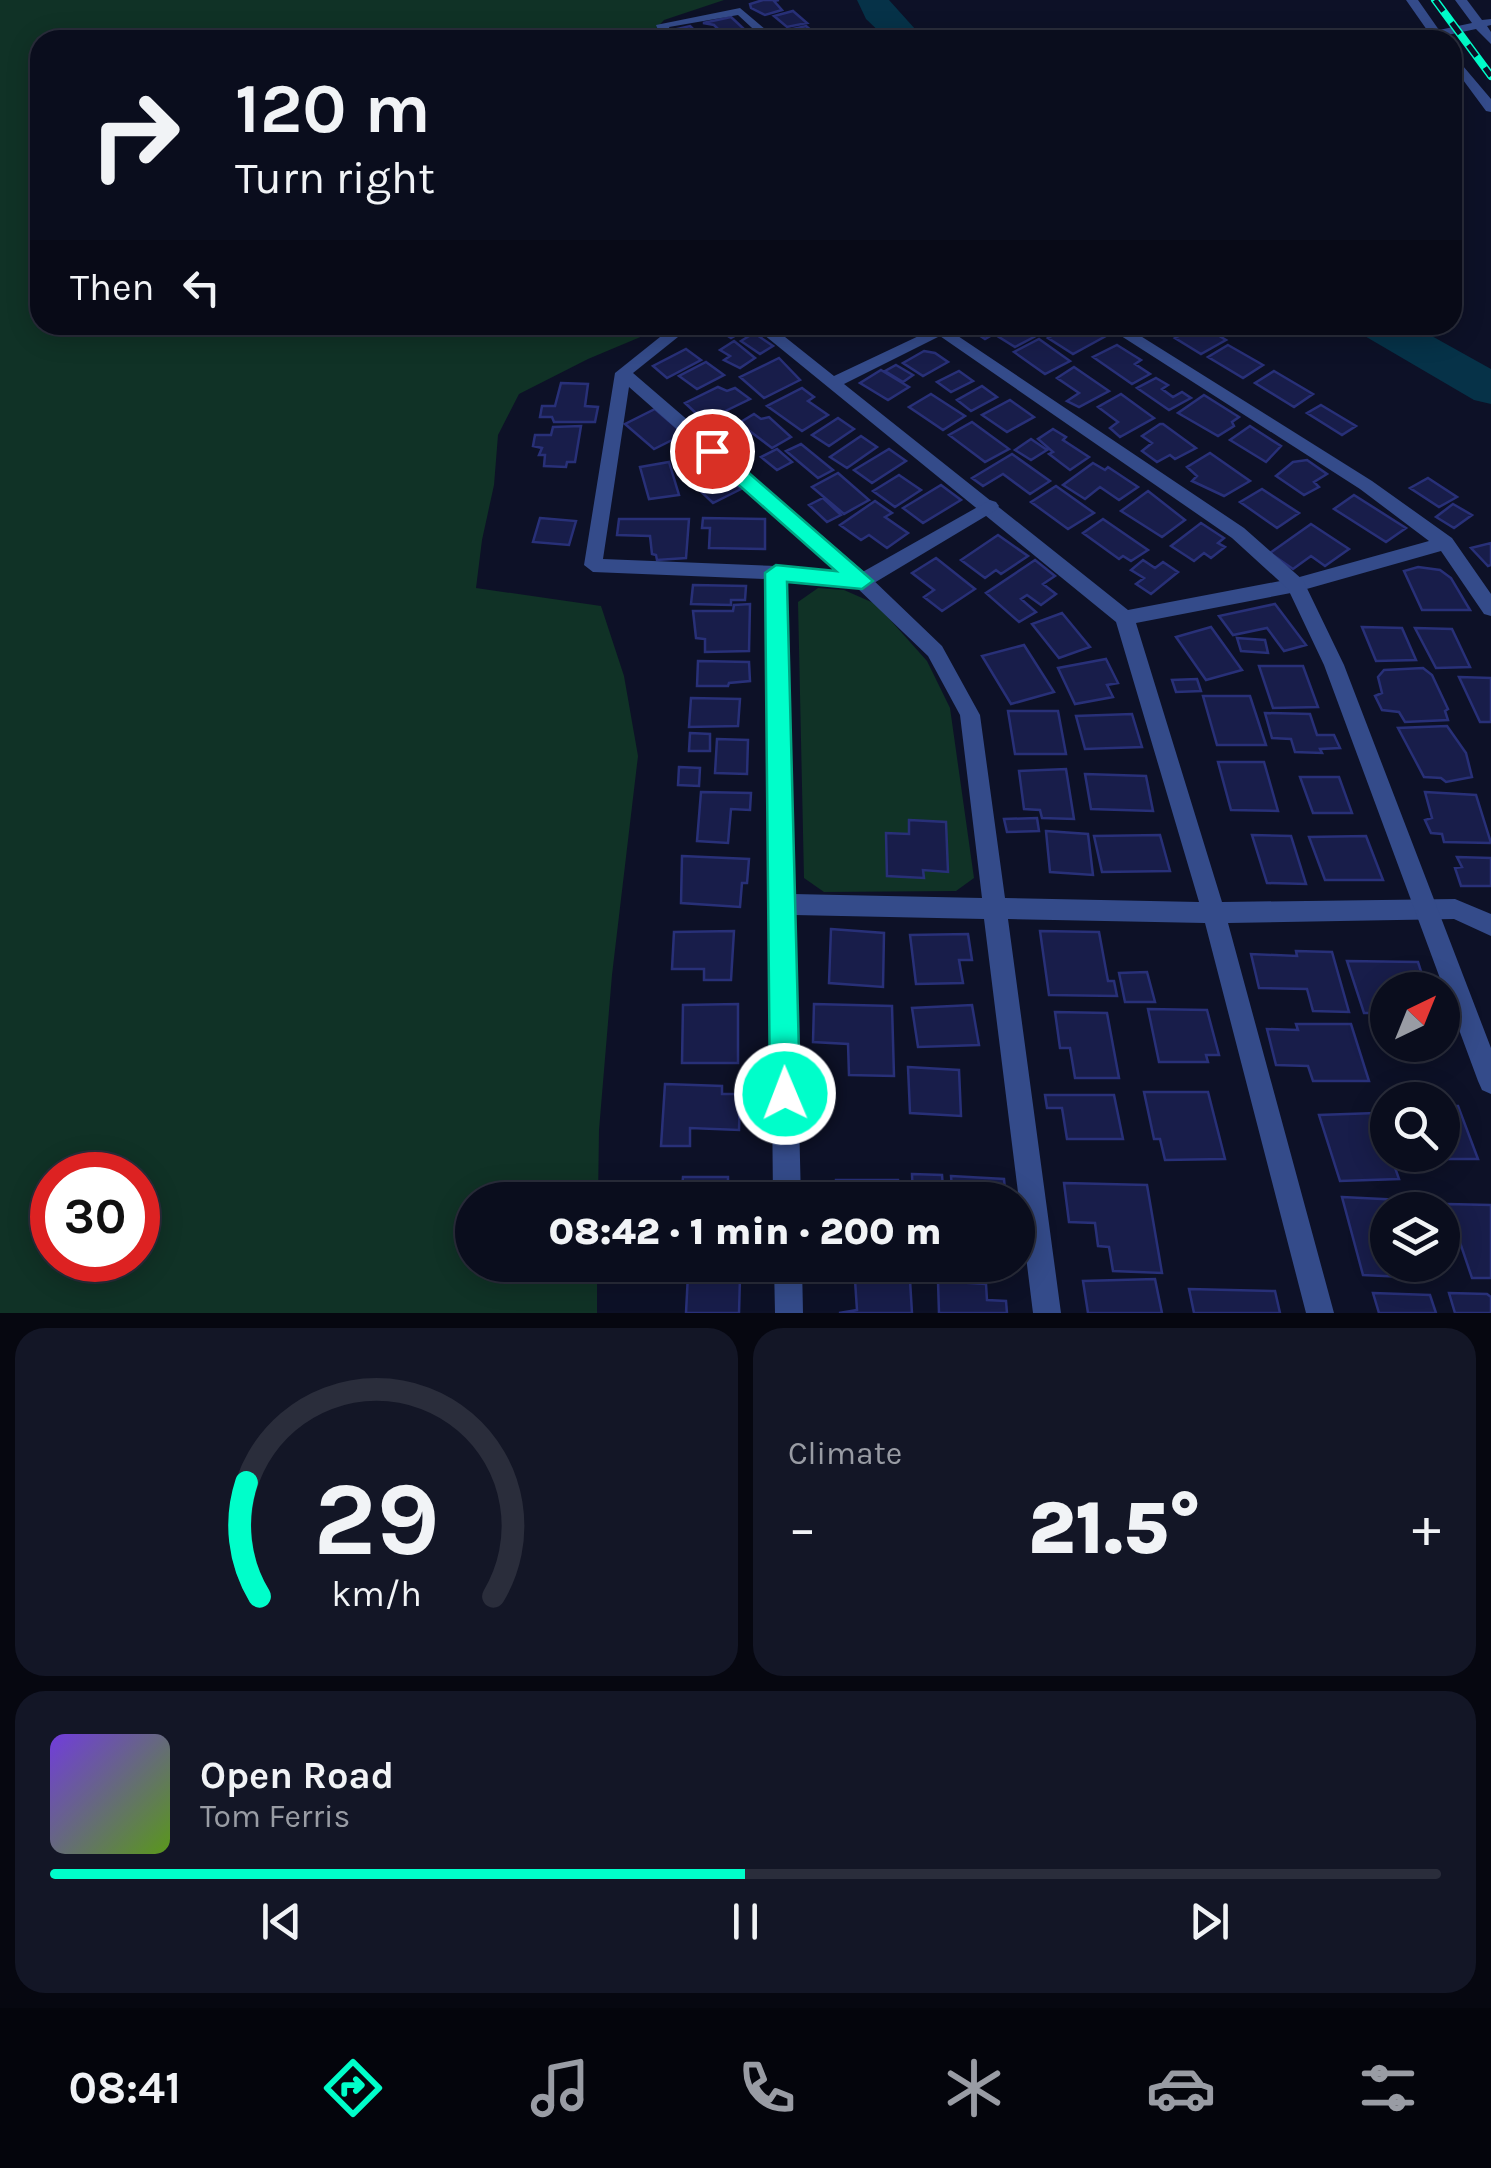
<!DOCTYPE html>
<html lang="en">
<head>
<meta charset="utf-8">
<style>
	:root { --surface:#0a0d1d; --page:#131626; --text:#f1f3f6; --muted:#999ca4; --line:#2a2d3b; --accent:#00feca }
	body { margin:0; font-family:Karla,sans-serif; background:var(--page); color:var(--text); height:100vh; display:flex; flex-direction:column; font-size:38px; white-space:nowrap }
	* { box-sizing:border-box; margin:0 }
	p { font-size:32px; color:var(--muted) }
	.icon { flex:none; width:55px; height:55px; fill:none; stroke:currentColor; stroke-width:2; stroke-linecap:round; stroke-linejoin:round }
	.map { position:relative; height:1313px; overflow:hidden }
	.details { display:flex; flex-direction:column; gap:15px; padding:15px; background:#060710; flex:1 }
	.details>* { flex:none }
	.hud { position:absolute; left:30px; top:30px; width:1432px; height:305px; border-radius:30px; box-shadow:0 5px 25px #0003,0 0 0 2px var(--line); background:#0a0d1d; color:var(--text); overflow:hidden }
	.needle { width:65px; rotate:43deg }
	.fabs { position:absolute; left:1370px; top:972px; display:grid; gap:20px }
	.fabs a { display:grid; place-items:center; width:90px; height:90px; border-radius:50%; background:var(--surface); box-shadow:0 5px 25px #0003,0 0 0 2px var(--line); font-size:50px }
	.speed { position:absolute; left:30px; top:1152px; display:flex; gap:20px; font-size:50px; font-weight:700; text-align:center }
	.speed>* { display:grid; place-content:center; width:130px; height:130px; border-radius:50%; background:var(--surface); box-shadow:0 5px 25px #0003,0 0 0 2px var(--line); line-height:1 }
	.speed .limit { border:15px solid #d22; background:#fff; color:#111 }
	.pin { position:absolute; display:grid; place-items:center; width:85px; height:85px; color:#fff; margin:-42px; border:5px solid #fff; border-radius:50%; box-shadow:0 2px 10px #0007 }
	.me { position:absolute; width:110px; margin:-55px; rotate:359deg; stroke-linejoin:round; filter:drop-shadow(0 0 8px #0008) }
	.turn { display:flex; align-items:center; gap:35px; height:210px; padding:0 40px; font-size:45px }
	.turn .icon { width:130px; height:130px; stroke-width:2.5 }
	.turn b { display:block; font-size:70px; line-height:85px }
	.then { display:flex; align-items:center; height:95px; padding:0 40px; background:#0003; gap:20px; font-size:38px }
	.big { font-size:75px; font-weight:800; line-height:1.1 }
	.details .card { flex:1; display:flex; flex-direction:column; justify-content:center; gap:15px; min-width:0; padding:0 35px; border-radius:30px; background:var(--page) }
	.details .dial { align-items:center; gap:0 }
	.dial svg { height:260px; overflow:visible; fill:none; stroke:var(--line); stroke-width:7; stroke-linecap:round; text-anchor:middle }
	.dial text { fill:var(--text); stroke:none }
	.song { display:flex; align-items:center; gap:30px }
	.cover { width:120px; height:120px; border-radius:15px; background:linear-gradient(135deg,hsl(260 70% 55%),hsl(90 70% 35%)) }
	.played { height:10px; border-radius:5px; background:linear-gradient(90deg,var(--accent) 50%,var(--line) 50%) }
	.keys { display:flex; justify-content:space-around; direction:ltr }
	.heat { display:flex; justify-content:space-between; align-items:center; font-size:55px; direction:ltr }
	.details .tiles { flex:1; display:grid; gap:15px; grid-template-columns:1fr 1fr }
	.card:last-child { grid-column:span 2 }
	.trip { position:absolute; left:455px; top:1182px; width:580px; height:100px; border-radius:50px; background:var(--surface); box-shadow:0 5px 25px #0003,0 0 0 2px var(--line); font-weight:800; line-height:100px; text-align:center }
	.dock { display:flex; height:160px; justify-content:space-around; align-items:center; background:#04050c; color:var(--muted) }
	.dock .icon { width:70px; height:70px }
	.dock .current { color:var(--accent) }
	.dock b { font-size:45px; color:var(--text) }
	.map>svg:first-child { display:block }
	.green { fill:#103226; fill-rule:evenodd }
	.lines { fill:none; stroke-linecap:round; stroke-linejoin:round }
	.river { fill:#063248; fill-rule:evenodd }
	.building { fill:#181d4a; stroke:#283078; stroke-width:2.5 }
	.minor { fill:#344b8a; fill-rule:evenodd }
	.tertiary { fill:#344b8a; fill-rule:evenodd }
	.rail-casing { stroke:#00feca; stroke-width:8 }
	.rail { stroke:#0d1127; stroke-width:5; stroke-dasharray:14; stroke-linecap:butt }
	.route { fill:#00feca; stroke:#00a583; stroke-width:2.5 }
</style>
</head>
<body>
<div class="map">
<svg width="1491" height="1313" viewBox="0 0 1491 1313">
	<rect width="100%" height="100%" fill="#0d1127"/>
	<!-- green -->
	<path class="green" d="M0,0H724L664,20L652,33L657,40H40V325H669L588,359L519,394L498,435L494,485L482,540L476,588L601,606L624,676L638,756L612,975L599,1130L598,1200H472V1265H597V1313H0ZM52,1175H138V1260H52Z
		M818,588L844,590L876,604L927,661L950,708L974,878L956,891L824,892L804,878L798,602Z"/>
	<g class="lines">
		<!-- river -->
		<path class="river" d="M857,0H889L925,40H888L866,19Z
			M1357,325H1412L1491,369V404L1474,400L1363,335Z"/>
	</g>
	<!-- building -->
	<path class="building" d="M763,0H779L774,1L782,10L765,15L751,8L750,4Z
		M793,11L807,23L787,27L774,16Z
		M731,17L744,29L723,34L714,25L703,23Z
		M690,26L703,39L676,38L684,37L677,29Z
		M806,26L819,37L793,40L784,31Z
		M737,325L745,330L731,338L714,327Z
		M982,325H1015L1034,337L1015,347L994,334L985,339L971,330Z
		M1071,325H1088L1106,336L1073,354L1048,338Z
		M1201,325L1226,340L1201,354L1175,338Z
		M754,333L773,346L760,354L741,341Z
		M1039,339L1070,361L1045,374L1014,352Z
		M734,341L755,358L740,368L724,360L730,356L720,350Z
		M1117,345L1141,360L1135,364L1150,374L1132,384L1093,357Z
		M1228,345L1263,365L1243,378L1208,357Z
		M686,349L701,360L667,378L653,366Z
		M924,351L935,353L948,362L923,376L903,363Z
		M779,358L800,380L764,398L740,377Z
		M706,362L724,375L697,389L679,376Z
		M896,365L913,375L903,382L885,371Z
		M1074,367L1109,391L1079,407L1067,401L1079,393L1057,378Z
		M881,370L909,387L888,400L860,383Z
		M959,371L973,381L951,392L937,382Z
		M1274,371L1313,394L1294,407L1255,383Z
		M1156,378L1168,385L1162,389L1173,397L1182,392L1191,398L1169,410L1137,388Z
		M561,383L588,384L585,406L598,407L595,422H554L552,417H540L542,406H555Z
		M982,386L997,397L971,411L957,400Z
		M718,387L727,391L735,388L750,399L711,418L698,415L685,403Z
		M802,388L814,397L808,401L828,415L802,431L767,406Z
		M931,394L965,416L943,430L909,407Z
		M1121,394L1154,418L1120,437L1110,428L1118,422L1098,407Z
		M1204,395L1239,417L1232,422L1234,426L1218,436L1178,413Z
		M1010,400L1034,417L1007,432L982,415Z
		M1321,405L1356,426L1342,435L1307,413Z
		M655,409L684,434L654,449L625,424Z
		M754,414L761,419L769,417L791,437L772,448L739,423Z
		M838,418L854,429L829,446L812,435Z
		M972,422L1009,449L985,462L949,435Z
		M1160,424H1163L1196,448L1175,459L1170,455L1157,462L1142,451L1152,443L1142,436Z
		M581,426L575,462H567L566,467L544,466L545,455H539L542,448L533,446L535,435H551L553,427Z
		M1250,426L1281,446L1266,462L1230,440Z
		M1053,429L1066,437L1063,440L1089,457L1070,470L1049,454L1053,452L1038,439Z
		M861,436L877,447L847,468L830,457Z
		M1031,439L1047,450L1031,460L1015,450Z
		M801,444L833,470L818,478L786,451Z
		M777,449L792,462L777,470L761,457Z
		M889,449L906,461L872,483L854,470Z
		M1210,453L1250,481L1224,496L1192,481L1197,476L1187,467Z
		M1012,454L1050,481L1030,494L1003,474L983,486L972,478Z
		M696,456L706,465L689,473L679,465Z
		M1307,460L1327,474L1314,482L1319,487L1304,495L1276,476L1293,462Z
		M669,462L679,495L649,499L640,467Z
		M1093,463L1105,470L1108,467L1138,487L1119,500L1100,487L1085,499L1063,485Z
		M718,468L741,489L713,503L691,482Z
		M838,473L869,500L844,514L812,487Z
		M899,475L921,490L895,507L873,491Z
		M1428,478L1457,497L1439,507L1410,488Z
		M941,485L961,500L923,523L903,508Z
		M1056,486L1094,513L1068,529L1031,502Z
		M1262,489L1299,513L1277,528L1240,502Z
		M1148,491L1185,520L1162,537L1121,511Z
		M1354,495L1406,528L1386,542L1334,509Z
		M823,498L841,515L827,522L809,505Z
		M875,501L892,513L885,517L908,533L887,548L869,535L861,540L840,525Z
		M1453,504L1472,515L1454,528L1436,517Z
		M540,518L576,521L569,545L533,542Z
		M703,518L765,519V549L709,548L710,528H702Z
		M619,519H689L686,558L657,560L656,555L652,554L650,536L617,535Z
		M1103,519L1148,550L1131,561L1123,556L1119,559L1083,533Z
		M1201,523L1224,538L1218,543L1225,547L1211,558L1204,553L1194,561L1171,546Z
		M1311,524L1349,549L1325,566L1311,556L1293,569L1270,553Z
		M998,535L1028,556L1001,574L996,570L985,578L961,560Z
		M1491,543V565L1488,566L1471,548Z
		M936,558L975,589L942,611L924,597L934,590L912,573Z
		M1035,560L1055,576L1043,584L1056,594L1041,605L1027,595L1021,599L1036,612L1019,622L986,593Z
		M1143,560L1155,568L1163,562L1178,572L1151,594L1136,584L1144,578L1131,570Z
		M1418,567L1440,570L1451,578L1470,610H1422L1404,571Z
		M693,585L746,586L745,600H731V605L691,604Z
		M750,604L749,651L705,652V639L696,638L693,611H733L734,605Z
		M1275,604L1306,645L1284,651L1267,628L1233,635L1219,616Z
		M1062,613L1090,647L1059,658L1032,624Z
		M1211,627L1242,670L1206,680L1176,637Z
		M1362,627L1402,628L1416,660L1376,661Z
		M1415,628L1452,629L1470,667L1436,668Z
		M1237,638L1265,640L1268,653L1241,651Z
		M1024,645L1054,692L1011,704L982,656Z
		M1106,659L1118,683L1107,685L1113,697L1075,704L1058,668Z
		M698,661L749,662L750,681L729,683L728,686H697Z
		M1259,666H1303L1318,707L1273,708Z
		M1423,668L1432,675L1448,709L1445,711L1448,720L1405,722L1399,712L1382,710L1375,696L1382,693L1378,677L1384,670Z
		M1459,677L1491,678V722H1480Z
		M1197,679L1201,691L1176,692L1172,680Z
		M1203,696H1250L1266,745H1217Z
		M691,698L740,699L738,726L689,727Z
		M1008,711H1058L1066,754H1015Z
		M1265,713L1310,714L1317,735H1334L1340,748L1320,749L1322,753L1295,752L1291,739L1272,738Z
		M1132,714L1142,747L1085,749L1076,716Z
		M1447,726L1466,753L1472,777L1446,782L1441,778L1424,777L1398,728Z
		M690,733L710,734V751H689Z
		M717,739L748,740L747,774L715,773Z
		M1218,762H1264L1278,811L1231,810Z
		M679,767L700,768L699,786L678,785Z
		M1066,769L1074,819L1042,818L1040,810L1024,809L1019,771Z
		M1085,774L1146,776L1153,811L1091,809Z
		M1300,777H1339L1352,813H1313Z
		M701,792L751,793L750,810L731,809L728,843L697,841Z
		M1425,792L1476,795L1491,843L1444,842L1442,834L1431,833L1425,820L1432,818Z
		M1037,818L1039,831L1007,832L1004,819Z
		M909,820L946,822L948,872L923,870L924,878L887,876L886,833L909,834Z
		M1046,831L1088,834L1093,875L1050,872Z
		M1160,835L1170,871L1102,872L1094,836Z
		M1252,835L1291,836L1306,884L1267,883Z
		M1366,836L1383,880H1325L1309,837Z
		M682,856L749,859L747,883H742L740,907L681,903Z
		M1457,857L1491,858V886H1461L1455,868L1462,867Z
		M831,929L884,933L883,987L829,983Z
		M734,931L731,980H704V969H672L674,932Z
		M1040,931L1099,932L1108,981H1114L1117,996L1049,995Z
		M968,934L972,960H959L963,983L916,984L910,935Z
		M1296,951L1332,952L1349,1012L1313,1011L1307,989L1259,988L1251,954L1297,956Z
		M1347,961L1418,962L1427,990H1388V1013H1364Z
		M1147,972L1155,1002H1125L1119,973Z
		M738,1004V1063H682L683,1005Z
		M814,1004L892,1006L894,1076L849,1075L848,1044L813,1042Z
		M972,1005L979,1045L918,1047L912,1008Z
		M1148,1009L1207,1010L1219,1055H1206L1208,1062H1159Z
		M1055,1012L1107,1013L1119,1078H1075L1070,1048H1060Z
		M1296,1024H1351L1369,1081H1313L1308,1066L1276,1065L1267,1029L1298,1030Z
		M908,1067L959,1070L961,1116L910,1113Z
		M665,1084L722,1086V1094H740L739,1130L690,1128V1146H661Z
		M1144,1092H1208L1225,1159L1165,1160L1160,1139H1154Z
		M1045,1095H1114L1123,1139H1067L1062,1108H1047Z
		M1442,1106H1458L1478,1159H1400L1399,1155H1442Z
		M1376,1113L1399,1179L1340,1181L1319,1115Z
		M912,1174L942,1175L944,1200H913Z
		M951,1176L1004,1179L1006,1200H953Z
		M683,1177H728V1200H681Z
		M836,1180H898L899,1200H836Z
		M1064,1183L1147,1185L1162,1273L1113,1271L1109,1247L1098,1246L1095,1223L1069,1222Z
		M1342,1197L1402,1200L1405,1210H1388V1265H1421L1425,1278L1363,1275Z
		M1447,1204L1491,1205V1278H1472Z
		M688,1274L740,1277L739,1313H686Z
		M1155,1279L1162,1313H1088L1083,1281Z
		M855,1280H910L912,1313H839L857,1310Z
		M938,1281L986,1284L987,1300L1006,1301L1007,1313H939Z
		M1189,1289L1275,1291L1280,1313H1194Z
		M1373,1293L1430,1295L1436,1313H1379Z
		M1449,1293L1487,1294L1491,1297V1313H1455Z"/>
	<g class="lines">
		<!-- minor -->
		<path class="minor" d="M1406,0H1418L1439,30L1472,23L1455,0H1467L1482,20L1491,19V25L1487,26L1491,32V44L1476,29L1443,36L1446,40H1434Z
			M740,8L778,40H765L738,15L669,27L674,40H662L656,25Z
			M1452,53L1491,99V112L1486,111L1452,65Z
			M675,325H693L633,373L869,576L942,646L980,715L1005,898L1199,902L1116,622L752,325H770L834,376L942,325H962L844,384L1128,610L1296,578L1429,541L1360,489L1104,325H1123L1372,481L1452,538L1491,594V616L1484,614L1441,551L1296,592L1136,623L1222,902L1455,899L1491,914V936L1454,919L1228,923L1334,1313H1306L1205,923L1008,919L1061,1313H1033L984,919L794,915L801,1200H773L767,579L593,572L584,565L615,373ZM629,387L855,586L928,656L960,715L982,898L793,894L785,573L776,566L603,559Z
			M774,1265H802L803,1313H775Z"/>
		<!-- tertiary -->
		<path class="tertiary" d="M943,326L1244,528L1303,580L1344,665L1491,1048V1094L1482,1090L1478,1081L1324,665L1288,589L1232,538L937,334V328Z
			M990,500L996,502L999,506L996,510L869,586L776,580L767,573L776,566L859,574Z"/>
		<defs>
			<path id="rail" d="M1435,0L1491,76"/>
		</defs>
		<!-- rail casing -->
		<use href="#rail" class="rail-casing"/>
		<!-- rail -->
		<use href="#rail" class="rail"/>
	</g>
	<!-- route -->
	<path class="route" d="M712,445L719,447L873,581L862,589L787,582L800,1094L795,1105L785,1109L775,1105L770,1094L765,573L776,565L836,571L706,456L703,451Z"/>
</svg>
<div class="fabs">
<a><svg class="needle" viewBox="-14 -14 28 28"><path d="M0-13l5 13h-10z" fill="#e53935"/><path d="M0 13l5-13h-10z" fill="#999ca4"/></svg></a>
<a><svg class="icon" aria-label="search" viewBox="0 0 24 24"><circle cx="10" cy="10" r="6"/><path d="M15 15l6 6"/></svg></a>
<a><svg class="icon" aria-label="layers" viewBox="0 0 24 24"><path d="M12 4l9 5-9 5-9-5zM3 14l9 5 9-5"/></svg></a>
</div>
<div class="speed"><div class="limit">30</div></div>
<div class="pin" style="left:712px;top:451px;background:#d93025"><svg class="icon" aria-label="arrive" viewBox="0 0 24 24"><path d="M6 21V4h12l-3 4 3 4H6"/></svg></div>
<svg class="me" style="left:785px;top:1094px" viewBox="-20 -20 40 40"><circle r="17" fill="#00feca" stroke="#fff" stroke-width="3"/><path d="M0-11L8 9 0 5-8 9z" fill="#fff"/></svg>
<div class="trip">08:42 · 1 min · 200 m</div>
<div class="hud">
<div class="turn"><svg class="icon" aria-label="right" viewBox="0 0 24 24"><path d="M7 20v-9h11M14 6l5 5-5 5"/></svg><div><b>120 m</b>Turn right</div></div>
<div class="then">Then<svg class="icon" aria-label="left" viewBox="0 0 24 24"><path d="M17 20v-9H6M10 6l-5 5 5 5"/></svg></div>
</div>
</div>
<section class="details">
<div class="tiles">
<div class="card dial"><svg viewBox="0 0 100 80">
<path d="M14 69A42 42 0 1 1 86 69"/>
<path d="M14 69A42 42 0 0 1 10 34" stroke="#00feca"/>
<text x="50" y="56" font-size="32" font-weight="700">29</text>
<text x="50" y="72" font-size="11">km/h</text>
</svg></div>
<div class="card"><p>Climate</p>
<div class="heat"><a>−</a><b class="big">21.5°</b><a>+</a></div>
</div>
<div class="card">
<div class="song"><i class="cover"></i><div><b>Open Road</b><p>Tom Ferris</p></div></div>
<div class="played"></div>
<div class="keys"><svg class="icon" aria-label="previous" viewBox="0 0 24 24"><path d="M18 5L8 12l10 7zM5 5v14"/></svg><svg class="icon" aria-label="pause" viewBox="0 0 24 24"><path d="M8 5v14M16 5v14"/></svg><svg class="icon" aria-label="next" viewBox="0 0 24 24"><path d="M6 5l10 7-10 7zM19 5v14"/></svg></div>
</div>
</div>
</section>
<nav class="dock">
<b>08:41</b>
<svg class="icon current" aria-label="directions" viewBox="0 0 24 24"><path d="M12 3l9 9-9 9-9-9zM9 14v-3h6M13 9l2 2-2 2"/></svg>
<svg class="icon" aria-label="music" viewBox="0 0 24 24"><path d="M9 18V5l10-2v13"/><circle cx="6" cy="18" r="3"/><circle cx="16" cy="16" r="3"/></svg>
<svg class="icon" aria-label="phone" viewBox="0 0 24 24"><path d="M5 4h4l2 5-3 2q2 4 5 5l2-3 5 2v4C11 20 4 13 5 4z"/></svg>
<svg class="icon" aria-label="climate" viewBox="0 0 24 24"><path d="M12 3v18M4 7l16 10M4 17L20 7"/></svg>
<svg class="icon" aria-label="car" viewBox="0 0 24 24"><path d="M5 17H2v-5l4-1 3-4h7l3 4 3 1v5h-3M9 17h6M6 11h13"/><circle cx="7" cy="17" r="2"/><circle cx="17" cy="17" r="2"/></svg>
<svg class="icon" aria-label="filters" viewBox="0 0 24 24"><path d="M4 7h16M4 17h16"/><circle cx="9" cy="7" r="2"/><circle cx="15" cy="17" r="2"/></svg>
</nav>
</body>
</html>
